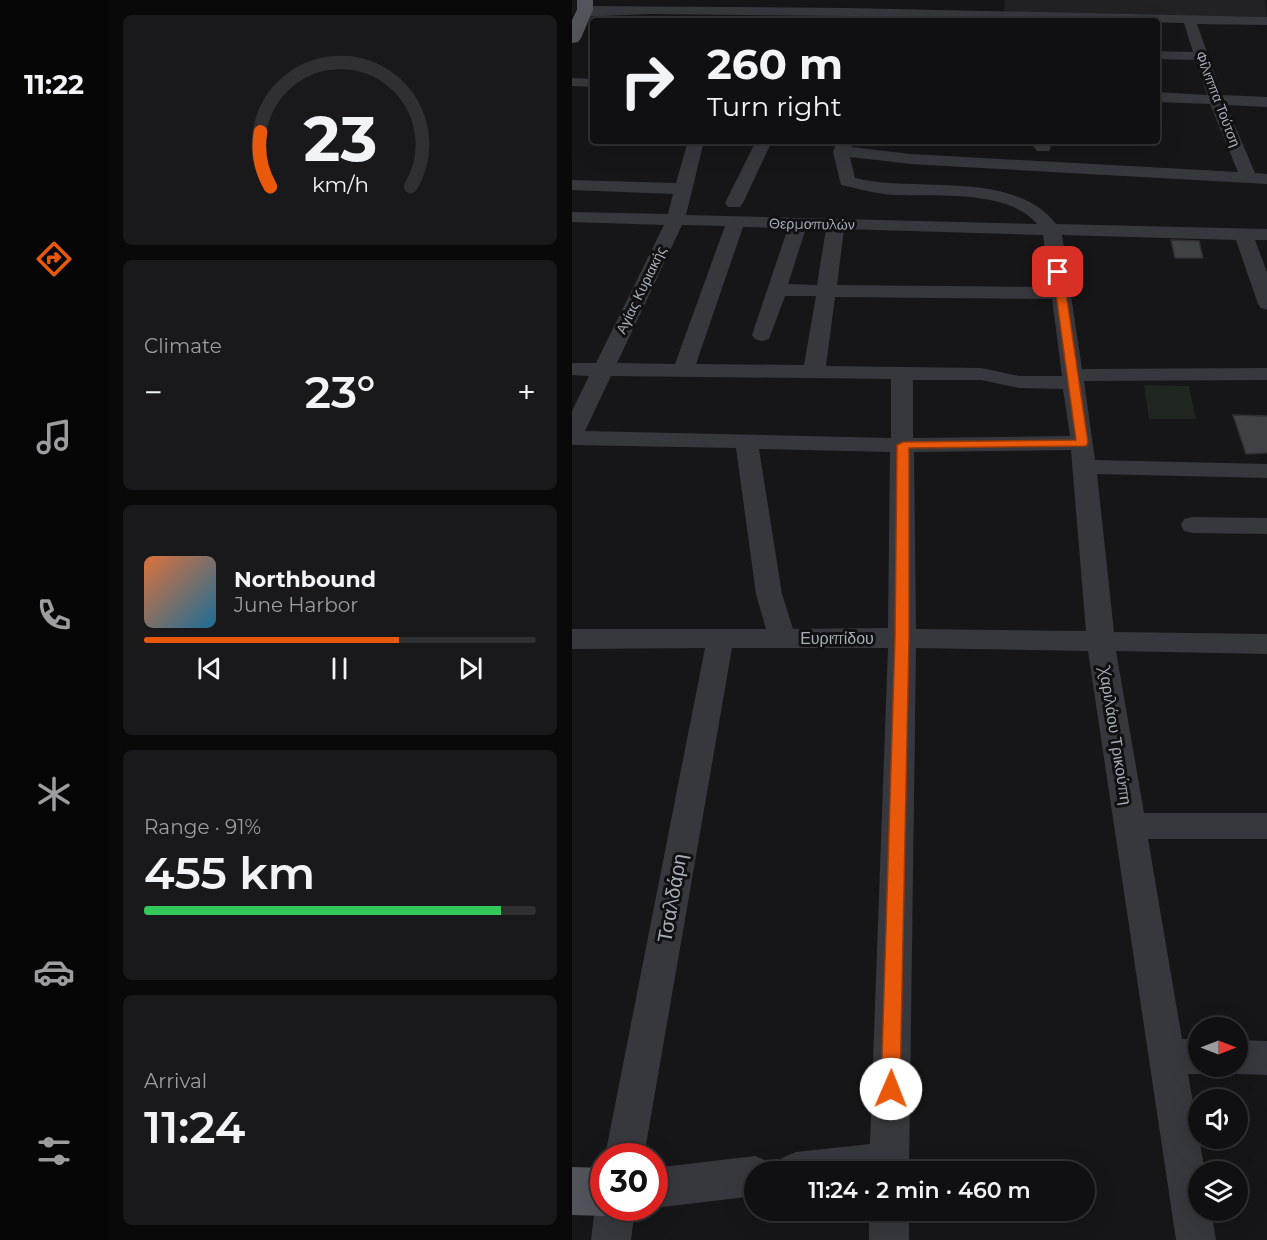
<!DOCTYPE html>
<html lang="en">
<head>
<meta charset="utf-8">
<style>
	:root { --surface:#101012; --page:#19191b; --text:#f1f3f6; --muted:#9c9d9f; --line:#303032; --accent:#ea580c }
	body { margin:0; font-family:Montserrat,sans-serif; background:var(--page); color:var(--text); height:100vh; display:flex; flex-direction:column; font-size:22px; white-space:nowrap }
	* { box-sizing:border-box; margin:0 }
	p { font-size:20px; color:var(--muted) }
	.icon { flex:none; width:33px; height:33px; fill:none; stroke:currentColor; stroke-width:2; stroke-linecap:round; stroke-linejoin:round }
	.map { position:relative; flex:1; overflow:hidden }
	.panel { display:flex; flex-direction:column; gap:15px; padding:15px; background:#09090a; width:464px }
	.panel>* { flex:none }
	.hud { position:absolute; left:18px; top:18px; width:570px; height:126px; border-radius:6px; box-shadow:0 6px 24px #0002,0 0 0 2px var(--line); background:#101012; color:var(--text); overflow:hidden }
	.needle { width:39px; rotate:90deg }
	.buttons { position:absolute; left:616px; top:1017px; display:grid; gap:12px }
	.buttons a { display:grid; place-items:center; width:60px; height:60px; border-radius:50%; background:var(--surface); box-shadow:0 6px 24px #0002,0 0 0 2px var(--line); font-size:30px }
	.speed { position:absolute; left:18px; top:1143px; display:flex; gap:12px; font-size:30px; font-weight:700; text-align:center }
	.speed>* { display:grid; place-content:center; width:78px; height:78px; border-radius:50%; background:var(--surface); box-shadow:0 6px 24px #0002,0 0 0 2px var(--line); line-height:1 }
	.speed .limit { border:9px solid #d22; background:#fff; color:#111 }
	.pin { position:absolute; display:grid; place-items:center; width:51px; height:51px; color:#fff; margin:-26px; border-radius:12px; box-shadow:0 3px 9px #0006 }
	.me { position:absolute; width:66px; margin:-33px; rotate:1deg; stroke-linejoin:round; filter:drop-shadow(0 0 4px #0008) }
	.turn { display:flex; align-items:center; gap:21px; height:126px; padding:0 18px; font-size:27px }
	.turn .icon { width:78px; height:78px; stroke-width:2.5 }
	.turn b { display:block; font-size:42px; line-height:51px }
	.big { font-size:45px; font-weight:600; line-height:1.1 }
	.panel .widget { flex:1; display:flex; flex-direction:column; justify-content:center; gap:9px; min-width:0; padding:0 21px; border-radius:9px; background:var(--page) }
	.panel .dial { align-items:center; gap:0 }
	.dial svg { height:156px; overflow:visible; fill:none; stroke:var(--line); stroke-width:7; stroke-linecap:round; text-anchor:middle }
	.dial text { fill:var(--text); stroke:none }
	.song { display:flex; align-items:center; gap:18px }
	.cover { width:72px; height:72px; border-radius:9px; background:linear-gradient(135deg,hsl(20 70% 55%),hsl(200 70% 35%)) }
	.played { height:6px; border-radius:3px; background:linear-gradient(90deg,var(--accent) 65%,var(--line) 65%) }
	.keys { display:flex; justify-content:space-around; direction:ltr }
	.heat { display:flex; justify-content:space-between; align-items:center; font-size:33px; direction:ltr }
	.charge { height:9px; border-radius:4px; background:linear-gradient(90deg,#34c759 91%,var(--line) 0) }
	.trip { position:absolute; left:172px; top:1161px; width:351px; height:60px; border-radius:30px; background:var(--surface); box-shadow:0 6px 24px #0002,0 0 0 2px var(--line); font-weight:600; line-height:60px; text-align:center }
	main { display:flex; flex:1; min-height:0 }
	.dock { display:flex; flex-direction:column; width:108px; justify-content:space-around; align-items:center; background:#060607; color:var(--muted) }
	.dock .icon { width:42px; height:42px }
	.dock .selected { color:var(--accent) }
	.dock b { font-size:27px; color:var(--text) }
	.map>svg:first-child { display:block }
	.built { fill:#222225 }
	.green { fill:#1e261f }
	.building { fill:#404145; stroke:#303034; stroke-width:1.5 }
	.lines { fill:none; stroke-linecap:round; stroke-linejoin:round }
	.minor { fill:#37383d; fill-rule:evenodd }
	.major { fill:#53555c; fill-rule:evenodd }
	.route { fill:#ea580c; stroke:#983908; stroke-width:1.5 }
	.labels { text-anchor:middle; stroke-width:6; stroke-linejoin:round; paint-order:stroke }
	.far-street-label { font-size:14px; fill:#a8adb8; stroke:#111113 }
	.street-label { font-size:16px; fill:#a8adb8; stroke:#111113 }
	.near-street-label { font-size:20px; fill:#a8adb8; stroke:#111113 }
</style>
</head>
<body>
<main>
<nav class="dock">
<b>11:22</b>
<svg class="icon selected" aria-label="directions" viewBox="0 0 24 24"><path d="M12 3l9 9-9 9-9-9zM9 14v-3h6M13 9l2 2-2 2"/></svg>
<svg class="icon" aria-label="music" viewBox="0 0 24 24"><path d="M9 18V5l10-2v13"/><circle cx="6" cy="18" r="3"/><circle cx="16" cy="16" r="3"/></svg>
<svg class="icon" aria-label="phone" viewBox="0 0 24 24"><path d="M5 4h4l2 5-3 2q2 4 5 5l2-3 5 2v4C11 20 4 13 5 4z"/></svg>
<svg class="icon" aria-label="climate" viewBox="0 0 24 24"><path d="M12 3v18M4 7l16 10M4 17L20 7"/></svg>
<svg class="icon" aria-label="car" viewBox="0 0 24 24"><path d="M5 17H2v-5l4-1 3-4h7l3 4 3 1v5h-3M9 17h6M6 11h13"/><circle cx="7" cy="17" r="2"/><circle cx="17" cy="17" r="2"/></svg>
<svg class="icon" aria-label="filters" viewBox="0 0 24 24"><path d="M4 7h16M4 17h16"/><circle cx="9" cy="7" r="2"/><circle cx="15" cy="17" r="2"/></svg>
</nav>
<section class="panel">
<div class="widget dial"><svg viewBox="0 0 100 80">
<path d="M14 69A42 42 0 1 1 86 69"/>
<path d="M14 69A42 42 0 0 1 9 41" stroke="#ea580c"/>
<text x="50" y="56" font-size="32" font-weight="700">23</text>
<text x="50" y="72" font-size="11">km/h</text>
</svg></div>
<div class="widget"><p>Climate</p>
<div class="heat"><a>−</a><b class="big">23°</b><a>+</a></div>
</div>
<div class="widget">
<div class="song"><i class="cover"></i><div><b>Northbound</b><p>June Harbor</p></div></div>
<div class="played"></div>
<div class="keys"><svg class="icon" aria-label="previous" viewBox="0 0 24 24"><path d="M18 5L8 12l10 7zM5 5v14"/></svg><svg class="icon" aria-label="pause" viewBox="0 0 24 24"><path d="M8 5v14M16 5v14"/></svg><svg class="icon" aria-label="next" viewBox="0 0 24 24"><path d="M6 5l10 7-10 7zM19 5v14"/></svg></div>
</div>
<div class="widget"><p>Range · 91%</p><b class="big">455 km</b><div class="charge"></div></div>
<div class="widget"><p>Arrival</p><b class="big">11:24</b></div>
</section>
<div class="map">
<svg width="696" height="1240" viewBox="0 0 696 1240">
	<rect width="100%" height="100%" fill="#161618"/>
	<!-- built -->
	<path class="built" d="M433,0H693L695,17L432,12Z"/>
	<!-- green -->
	<path class="green" d="M304,16L440,18V21H303Z
		M572,385L617,386L624,419H577Z"/>
	<!-- building -->
	<path class="building" d="M599,240L627,241L631,258H603Z
		M661,415L696,416V453L674,454Z"/>
	<g class="lines">
		<!-- minor -->
		<path class="minor" d="M13,6L276,8L696,17V25L625,24L650,95L696,97V107L654,105L683,173L696,174V184L339,164L278,157L283,178C344,193 441,169 484,224L696,229V240H683L696,275V310L689,308L686,304L664,240L490,235L510,369L696,368V380L512,381L523,460L696,464V478L525,474L542,632L696,634V654L544,651L572,813H696V839H576L610,1039L627,1040V1066H641L640,1069L627,1074H616L633,1172H627V1210H639L644,1240H604L516,651L344,648L337,1172H205L210,1158L224,1152L298,1144L316,648H160L72,1156H33L133,648L0,649V629H194L184,594L164,448L0,445V411L17,376L0,375V363H24L92,225L0,222V212L96,214L101,194L0,190V180L104,183L116,141H132L114,215L465,224C436,189 364,197 323,195C305,194 287,189 269,185L261,152L265,141H281L279,147L339,154L666,172L638,104L585,102V92L635,95L624,60L585,59V51L621,52L612,23L276,16L78,14L5,17L3,14L8,7ZM110,225L153,226L103,364L45,363ZM171,227L216,228L180,335L183,339L190,341L197,339L213,296H244L232,365L124,364ZM234,228L254,229L245,285L216,284ZM272,229L471,235L478,287L265,285ZM263,297L480,299L490,376H447L409,368L254,366ZM39,376L319,379V438L13,431ZM341,380H409L447,388L491,389L498,436L341,438ZM187,449L318,452L316,628L221,629L210,594ZM499,450L514,631L344,629L342,452Z
			M0,78L21,79V87L0,86Z
			M184,141H200L171,203L168,207H156L153,203Z
			M457,141H474L479,148L477,151H465Z
			M621,517L696,518V534L621,533L612,531L609,525L612,519Z
			M666,1040L696,1041V1075L666,1074L653,1069L652,1066H666Z
			M183,1156L197,1162L201,1172H183V1196L82,1208H81L82,1168Z
			M32,1193V1208H63L59,1240H19L23,1208L29,1194Z
			M297,1210H337V1240H297Z"/>
		<!-- major -->
		<path class="major" d="M5,0H21V10L9,38L6,42L0,43V20L5,10Z
			M0,1167L32,1168V1208H50L49,1209L32,1216L0,1215Z"/>
	</g>
	<!-- route -->
	<path class="route" d="M486,269L491,272L516,443L514,446L337,448V638L328,1089L325,1096L319,1098L312,1096L309,1089L323,638L325,445L331,442L504,440L481,272Z"/>
	<g class="labels">
		<!-- far-street labels -->
		<g class="far-street-label">
			<text transform="translate(646 99) rotate(69)" y="5">Φίλιππα Τούτση</text>
			<text transform="translate(240 224) rotate(1)" y="5">Θερμοπυλών</text>
			<text transform="translate(69 290) rotate(-64)" y="5">Αγίας Κυριακής</text>
		</g>
		<!-- street labels -->
		<g class="street-label">
			<text x="265" y="644">Ευριπίδου</text>
			<text transform="translate(544 736) rotate(81)" y="6">Χαριλάου Τρικούπη</text>
		</g>
		<!-- near-street labels -->
		<g class="near-street-label">
			<text transform="translate(100 898) rotate(-80)" y="7">Τσαλδάρη</text>
		</g>
	</g>
</svg>
<div class="buttons">
<a><svg class="needle" viewBox="-14 -14 28 28"><path d="M0-13l5 13h-10z" fill="#e53935"/><path d="M0 13l5-13h-10z" fill="#9c9d9f"/></svg></a>
<a><svg class="icon" aria-label="sound" viewBox="0 0 24 24"><path d="M4 9h4l5-4v14l-5-4H4zM17 9q2 3 0 6"/></svg></a>
<a><svg class="icon" aria-label="layers" viewBox="0 0 24 24"><path d="M12 4l9 5-9 5-9-5zM3 14l9 5 9-5"/></svg></a>
</div>
<div class="speed"><div class="limit">30</div></div>
<div class="pin" style="left:486px;top:272px;background:#d93025"><svg class="icon" aria-label="arrive" viewBox="0 0 24 24"><path d="M6 21V4h12l-3 4 3 4H6"/></svg></div>
<svg class="me" style="left:319px;top:1089px" viewBox="-20 -20 40 40"><circle r="19" fill="#fff"/><path d="M0-13L10 11 0 6-10 11z" fill="#ea580c"/></svg>
<div class="trip">11:24 · 2 min · 460 m</div>
<div class="hud">
<div class="turn"><svg class="icon" aria-label="right" viewBox="0 0 24 24"><path d="M7 20v-9h11M14 6l5 5-5 5"/></svg><div><b>260 m</b>Turn right</div></div>
</div>
</div>
</main>
</body>
</html>
